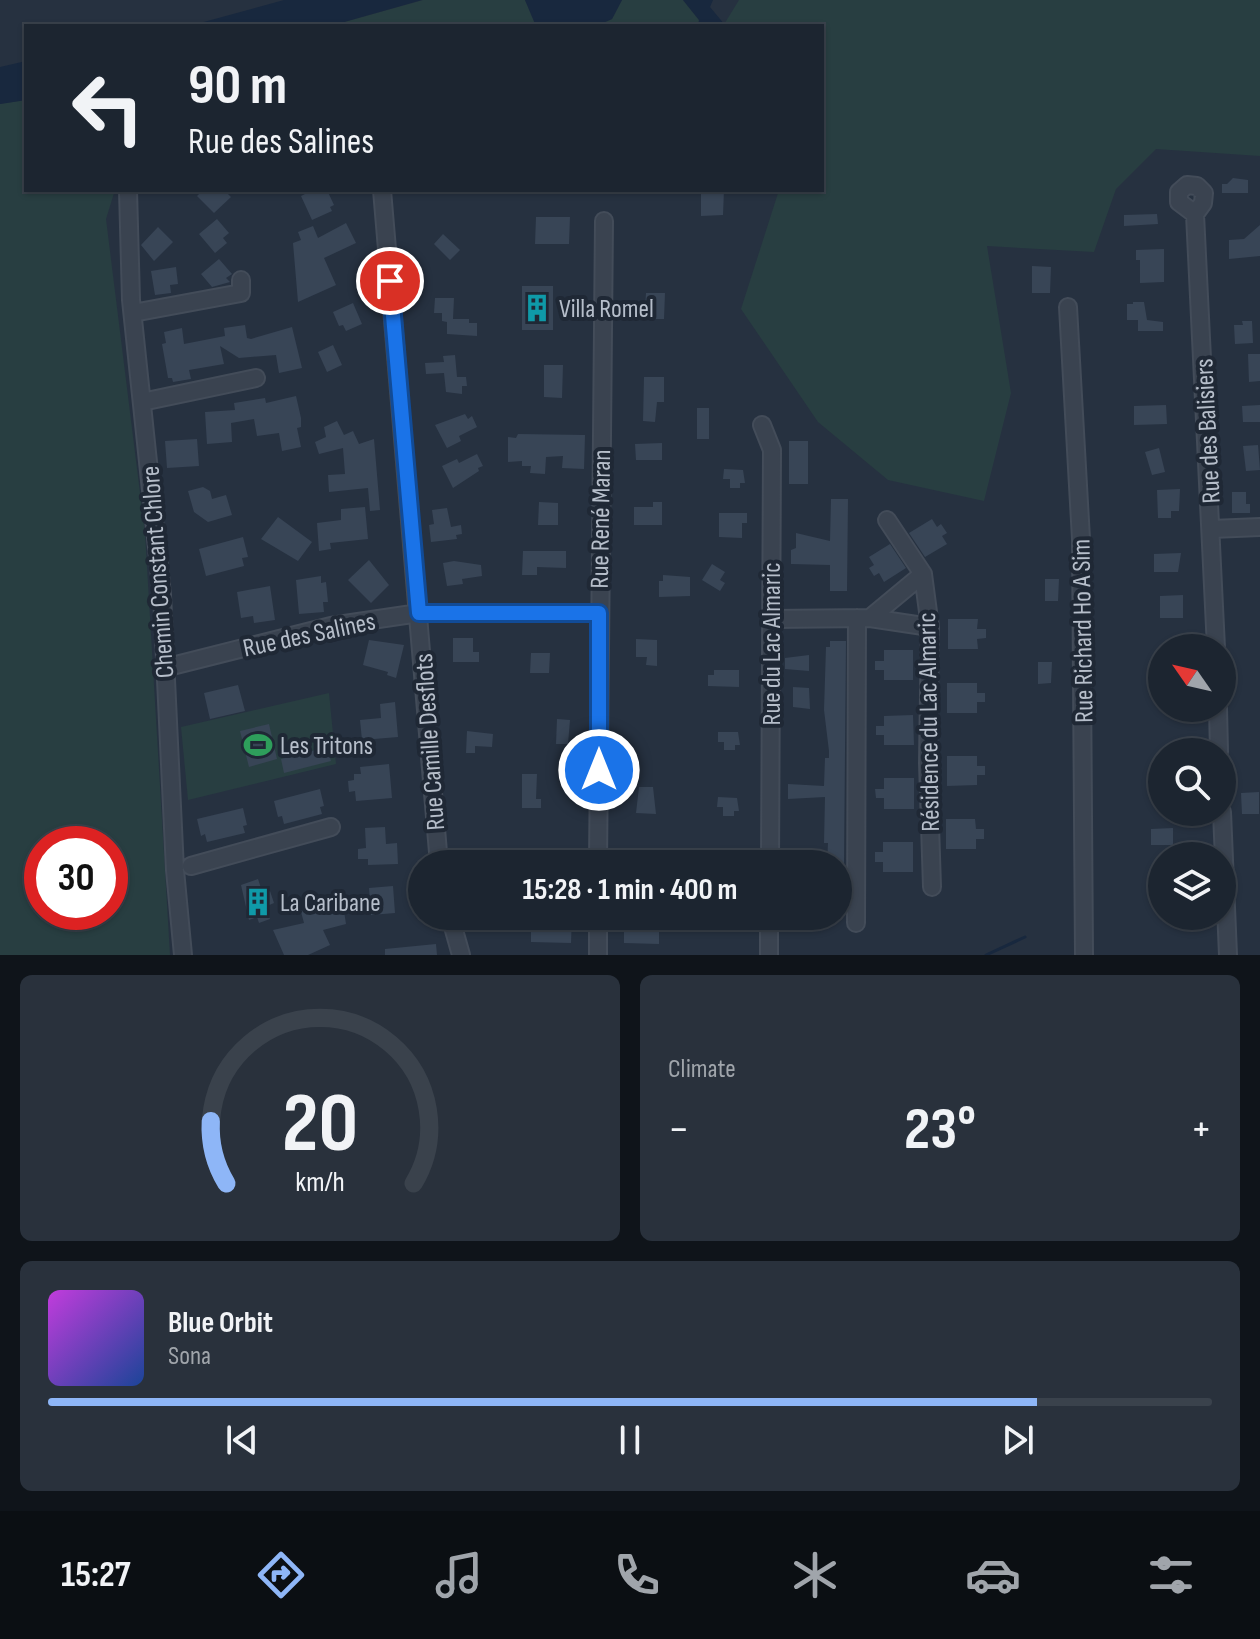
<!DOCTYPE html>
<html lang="en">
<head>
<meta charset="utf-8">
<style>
	:root { --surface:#1c2530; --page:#29313c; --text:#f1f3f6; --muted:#a0a5ab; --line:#3a424c; --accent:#8eb6f7 }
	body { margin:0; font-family:"Sofia Sans Condensed",sans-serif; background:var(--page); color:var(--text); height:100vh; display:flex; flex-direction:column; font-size:30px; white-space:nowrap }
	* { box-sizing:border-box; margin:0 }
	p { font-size:26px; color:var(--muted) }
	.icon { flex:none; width:44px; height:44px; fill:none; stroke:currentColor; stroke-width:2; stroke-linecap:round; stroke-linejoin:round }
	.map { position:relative; height:955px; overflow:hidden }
	.side { display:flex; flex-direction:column; gap:20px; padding:20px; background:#0f141a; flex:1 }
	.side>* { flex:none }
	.hud { position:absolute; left:24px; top:24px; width:800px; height:168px; border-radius:0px; box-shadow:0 2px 6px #0004,0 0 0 2px var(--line); background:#1c2530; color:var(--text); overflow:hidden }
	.needle { width:52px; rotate:304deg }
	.buttons { position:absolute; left:1148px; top:634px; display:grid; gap:16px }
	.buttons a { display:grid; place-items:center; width:88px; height:88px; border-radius:50%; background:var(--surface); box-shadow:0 2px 6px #0004,0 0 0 2px var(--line); font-size:40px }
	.speed { position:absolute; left:24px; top:826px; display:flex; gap:16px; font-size:40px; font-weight:700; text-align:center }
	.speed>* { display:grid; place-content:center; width:104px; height:104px; border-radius:50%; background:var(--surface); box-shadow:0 2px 6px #0004,0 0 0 2px var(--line); line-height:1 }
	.speed .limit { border:12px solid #d22; background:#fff; color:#111 }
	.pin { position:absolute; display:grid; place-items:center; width:68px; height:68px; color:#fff; margin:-34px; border:4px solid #fff; border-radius:50%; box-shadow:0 2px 8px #0007 }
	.me { position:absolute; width:88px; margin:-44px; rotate:0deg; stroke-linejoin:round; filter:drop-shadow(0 0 6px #0008) }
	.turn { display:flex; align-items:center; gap:28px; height:168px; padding:0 32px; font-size:36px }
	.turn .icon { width:104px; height:104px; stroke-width:2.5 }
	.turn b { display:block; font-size:56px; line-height:68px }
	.big { font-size:60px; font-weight:700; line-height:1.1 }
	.side .tile { flex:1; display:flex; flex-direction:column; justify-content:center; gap:12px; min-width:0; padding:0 28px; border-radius:12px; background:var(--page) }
	.side .dial { align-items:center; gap:0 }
	.dial svg { height:208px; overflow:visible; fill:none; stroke:var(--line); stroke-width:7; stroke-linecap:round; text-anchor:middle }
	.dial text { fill:var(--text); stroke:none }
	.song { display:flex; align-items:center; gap:24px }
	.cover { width:96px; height:96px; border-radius:12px; background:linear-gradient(135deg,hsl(290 70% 55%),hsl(220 70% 35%)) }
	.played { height:8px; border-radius:4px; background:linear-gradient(90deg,var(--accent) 85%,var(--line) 85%) }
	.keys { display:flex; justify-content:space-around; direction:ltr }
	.heat { display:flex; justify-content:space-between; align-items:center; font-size:44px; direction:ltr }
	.side .tiles { flex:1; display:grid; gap:20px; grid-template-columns:1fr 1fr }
	.tile:last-child { grid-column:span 2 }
	.trip { position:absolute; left:408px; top:850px; width:444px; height:80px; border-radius:40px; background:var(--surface); box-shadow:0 2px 6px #0004,0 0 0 2px var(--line); font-weight:700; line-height:80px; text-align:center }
	.tabs { display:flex; height:128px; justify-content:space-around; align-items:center; background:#0b0f13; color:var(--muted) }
	.tabs .icon { width:56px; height:56px }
	.tabs .on { color:var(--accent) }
	.tabs b { font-size:36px; color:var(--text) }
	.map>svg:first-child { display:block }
	.green { fill:#283e41; fill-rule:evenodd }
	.water { fill:#18283e }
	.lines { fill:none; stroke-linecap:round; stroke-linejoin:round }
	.stream { stroke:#18283e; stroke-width:3 }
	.building { fill:#384556 }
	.minor-casing { stroke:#434c59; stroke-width:20 }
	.minor { stroke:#3a4350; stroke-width:16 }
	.route-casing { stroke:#114b97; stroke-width:20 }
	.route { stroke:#1a73e8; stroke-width:14 }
	.labels { text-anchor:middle; stroke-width:8; stroke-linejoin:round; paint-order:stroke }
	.poi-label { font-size:26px; fill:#b6beca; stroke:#1f2835; text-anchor:start }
	.street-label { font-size:26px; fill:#b6beca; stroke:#1f2835 }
</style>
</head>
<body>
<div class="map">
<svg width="1260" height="955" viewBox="0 0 1260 955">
	<rect width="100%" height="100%" fill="#263140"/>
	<!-- green -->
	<path class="green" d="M423,0H525L536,26H330Z
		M622,0H683L699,20L698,26H596L612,19Z
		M739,0H1260V156L1156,149L1116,189L1094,252L987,246L1011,393L984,501L888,480L818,422L741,309L779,190H822V26H723Z
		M26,100V190H115L106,219L145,533L170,955H0V104ZM42,844H110V912H42Z
		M329,693L336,764L188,800L181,727Z"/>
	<!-- water -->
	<path class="water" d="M284,0H422L330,26H189Z
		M525,0H622L612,19L596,26H536Z
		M683,0H713L710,7L725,25L698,26L699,20Z
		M26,61V100L0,104V67Z"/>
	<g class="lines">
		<!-- stream -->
		<path class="stream" d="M986,955L1025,937"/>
	</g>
	<!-- building -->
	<path class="building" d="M1233,178L1248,180V193H1222V184H1227Z
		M203,190H224L231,197L214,213L197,196Z
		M313,190H327L334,205L330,207L332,211L312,220L301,196Z
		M701,190H724L723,215L701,216Z
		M1157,214L1158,224L1124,226V215Z
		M536,217H570L569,244H535Z
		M217,219L229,233L223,238L227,243L215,253L199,234Z
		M346,223L356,243L324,258L336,285L298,302L293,243L301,240L298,232L313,226L318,238Z
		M1260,225V256L1229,259V240L1244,239Z
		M158,227L173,242L154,261L141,245Z
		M443,234L460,250L450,260L434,244Z
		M1164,249V282L1140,283V260H1136V250Z
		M219,259L232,274L226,278L230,282L212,287L201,274Z
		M1032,266L1051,267L1050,293H1032Z
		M176,267L178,284L170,285L171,293L155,295L151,271Z
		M522,286H553V330H522Z
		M646,293H665L664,319H650V310L645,309Z
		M435,298H454L453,319H469V323H477V336L447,334V322L442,321V313H434Z
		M1133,302H1144L1147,320L1163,322V331H1138V320H1127V304H1133Z
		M353,303L362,324L346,331L343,325L339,326L333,312Z
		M1242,321H1252L1253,343L1235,344L1234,325H1243Z
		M245,325L247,338L251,339L292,327L302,368L279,373L276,355L239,358L220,346L224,364L189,370L191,379L173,382L172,378H168L162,344L166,343L164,332L182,328L184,344L225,336L224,328Z
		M333,345L342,365L327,372L318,352Z
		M1248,354H1260V381L1249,382Z
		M455,355L457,377H466L467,386H462V394L446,392L444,373L426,374L425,363L444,362L443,356Z
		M544,365H563L562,398L544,397Z
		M644,377H664V402H657L655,422L643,421Z
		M296,396L301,418V427L297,428L301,447L282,451L279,433L257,436L254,419L231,423L232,442L207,444L205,412L235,410L234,403L265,398L266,403Z
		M1166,405L1167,424L1134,425V406Z
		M1260,405V422H1243L1242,406Z
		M697,408H709V439H697Z
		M465,414L468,419L472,416L477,427L459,436L461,441L447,448L435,425Z
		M337,421L344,435L353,431L359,444L374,439L380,510L370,511L368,488L329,492L328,475L345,474L343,448L319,454L315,442L326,437L324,427Z
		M518,434L585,435L584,469L562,468L563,456L546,457L545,474L530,473L531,466H522V461L508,462V437L516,438Z
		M197,439L199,466L167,468L165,441Z
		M789,441H808V484H789Z
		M662,443V460H636L635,444Z
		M1258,445L1260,470L1246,471L1243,446Z
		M1159,448L1165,472L1152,475L1145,452Z
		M477,454L483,466L478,468L479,471L453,488L442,466L457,459L459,463Z
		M724,469L743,470L745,483H740V488H730V479H723Z
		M203,487L210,491L212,499L226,495L232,515L208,522L194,512L188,491Z
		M1180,489L1179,511H1171V518H1158L1157,490Z
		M1232,492H1246V504H1250V513H1232Z
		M831,499H848L847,591H830V565L791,564V550L796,548V533L830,541Z
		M539,502L558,503V525H538Z
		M653,502H662V525H634V507H653Z
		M365,507L368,539L330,543L331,549L319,551L317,523L341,520V509Z
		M447,508L451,527L461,525L462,534L456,535L457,539L431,542L429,525L434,524L432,510Z
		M719,513H747V523H742V538L719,537Z
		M278,517L312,542L298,561L261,539Z
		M932,519L937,527L941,524L947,533L942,536L947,544L925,557L909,533Z
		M243,537L248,557L242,558L244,566L206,576L199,549Z
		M890,544L906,568L884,582L879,573L874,576L869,568L874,565L869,557Z
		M523,551H566V568L537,567V575H522Z
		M1181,553L1178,572H1154V554Z
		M369,560L389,585L371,603L348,580Z
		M454,561L481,565L482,576L462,579L463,584L447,586L443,563Z
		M712,564L725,572L720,580L725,583L720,591L702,580Z
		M663,575L690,577V596L659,597V581H663Z
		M321,576V583L326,582L328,602H323L324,612L299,614L296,580Z
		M1045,579H1059L1058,601H1045Z
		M270,586L275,620L254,623L253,616L241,618L237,592Z
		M1183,595V618H1160V596Z
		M948,619H978L977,629H986V638L977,639L978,649H948Z
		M453,638H473V652H479V662H453Z
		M636,639L657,640V666L646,665L647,657H636Z
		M369,640L404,645L396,678L387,675L388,672L363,665Z
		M830,641H846L844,864H827L828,843H824L825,797L788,799V784L824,786L825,758H829V751L824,710L826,647H830Z
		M884,650H913V680H884V670H875V661H884Z
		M531,653H550L549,673H530Z
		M809,655V671L785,669V658Z
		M1038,662H1052L1051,683L1038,684Z
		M714,670H739V687L708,686V675H714Z
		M947,683H977V693H985V702H977V713H947Z
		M238,685L245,711L210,719L204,693Z
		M793,687L809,688L810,709L793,707Z
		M395,702L398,737L362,740L360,720L381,718L380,704Z
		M913,715L914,745H884V735H876V726H884V716Z
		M557,719L570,720L568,744H556Z
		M269,724L277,759L249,767L240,731Z
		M467,731L493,734L492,747L475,746V753H466Z
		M718,732H738L740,745H735V750H724V742H718Z
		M327,747L331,761L284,773L281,759Z
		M947,756H977V766H985V775H977V785L947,786Z
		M389,764L392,798L356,801L355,791L349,792L348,781L354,780V774H361L360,767Z
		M522,774H537L536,799H541V808H522Z
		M884,778H914V809H884V798H876L875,789H884Z
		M639,787H653L656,814L636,813Z
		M320,789L324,806L320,807L322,814L284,824L282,816L278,817L274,801Z
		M1259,792V814H1242L1241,793Z
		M718,797L737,798L739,811H734V816H723V807H717Z
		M243,808L247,825L243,826L245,833L207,842L205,834L201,836L197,819Z
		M946,819H975L976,829H984V839H976V849H946Z
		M385,827L386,844L397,843L398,864L368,865V859H358V849L366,848L365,828Z
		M1173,828V845H1151V829Z
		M883,842H913V872H883V862H875V852H883Z
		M258,879L263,894L270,891L274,903L267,906L270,919L259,923L257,917L249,920L241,885Z
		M393,886L395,913L371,915L369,888Z
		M337,896V899L342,898L346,924L323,930L330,945L308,955H284L273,930L304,923L300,908Z
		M499,916H572L571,943L531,942V927L499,926Z
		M632,916H653L652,932H659V944L624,943V921L632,922Z
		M436,944L437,955H385V949Z"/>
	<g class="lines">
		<defs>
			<path id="minor" d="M1187,185L1197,186L1204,193L1203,203L1195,214L1179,202V192Z
				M128,190L131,300L162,595L175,870L183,955
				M382,190L439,864
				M1195,214L1216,648
				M1068,307L1081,539L1084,955
				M133,313L241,293V280
				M142,402L256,378
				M762,425L772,450L770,864
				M887,520L923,574L930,627L928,763L932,887
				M1212,529L1260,527
				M870,618L923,574
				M771,619L870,618L930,627
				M164,668L331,626L419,613H599
				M1218,708L1219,752
				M1222,812L1228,955
				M598,864L604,221
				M191,866L331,827
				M450,916L461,955
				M856,923L857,618
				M598,955V916
				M769,955V916"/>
		</defs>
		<!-- minor casing -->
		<use href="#minor" class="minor-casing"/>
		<!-- minor -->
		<use href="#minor" class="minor"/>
	</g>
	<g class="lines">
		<defs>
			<path id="route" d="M390,281L419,613H599V770"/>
		</defs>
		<!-- route casing -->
		<use href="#route" class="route-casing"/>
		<!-- route -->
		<use href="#route" class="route"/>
	</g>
	<!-- icons -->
	<defs>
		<symbol id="building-bare" viewBox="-9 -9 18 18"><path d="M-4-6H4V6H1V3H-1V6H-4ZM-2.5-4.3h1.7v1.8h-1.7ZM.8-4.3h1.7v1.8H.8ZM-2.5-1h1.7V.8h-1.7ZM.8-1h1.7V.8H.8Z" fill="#0f9aa8" stroke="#1f2835" stroke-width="2.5" paint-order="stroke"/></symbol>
		<symbol id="stadium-bare" viewBox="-9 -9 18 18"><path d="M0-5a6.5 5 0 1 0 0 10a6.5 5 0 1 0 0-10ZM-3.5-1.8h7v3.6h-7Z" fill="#2e9e5b" stroke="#1f2835" stroke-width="2.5" paint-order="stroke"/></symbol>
	</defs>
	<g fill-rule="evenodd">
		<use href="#building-bare" x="517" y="288" width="40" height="40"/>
		<use href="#stadium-bare" x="238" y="725" width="40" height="40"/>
		<use href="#building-bare" x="238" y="882" width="40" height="40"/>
	</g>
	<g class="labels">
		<!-- poi labels -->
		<g class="poi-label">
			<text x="559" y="317">Villa Romel</text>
			<text x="280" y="754">Les Tritons</text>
			<text x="280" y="911">La Caribane</text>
		</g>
		<!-- street labels -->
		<g class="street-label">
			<text transform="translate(1207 431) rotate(-93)" y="9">Rue des Balisiers</text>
			<text transform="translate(600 519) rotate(-89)" y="9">Rue René Maran</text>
			<text transform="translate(157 572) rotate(-94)" y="9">Chemin Constant Chlore</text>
			<text transform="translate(1082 631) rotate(-91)" y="9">Rue Richard Ho A Sim</text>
			<text transform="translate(309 634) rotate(-12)" y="9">Rue des Salines</text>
			<text transform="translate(771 644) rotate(-90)" y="9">Rue du Lac Almaric</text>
			<text transform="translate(928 722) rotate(-91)" y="9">Résidence du Lac Almaric</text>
			<text transform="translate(429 742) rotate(-94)" y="9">Rue Camille Desflots</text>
		</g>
	</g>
</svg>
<div class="buttons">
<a><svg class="needle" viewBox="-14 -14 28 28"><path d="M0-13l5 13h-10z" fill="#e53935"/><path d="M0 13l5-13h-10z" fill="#a0a5ab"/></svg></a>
<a><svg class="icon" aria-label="search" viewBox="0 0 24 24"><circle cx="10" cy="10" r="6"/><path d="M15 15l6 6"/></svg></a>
<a><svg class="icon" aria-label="layers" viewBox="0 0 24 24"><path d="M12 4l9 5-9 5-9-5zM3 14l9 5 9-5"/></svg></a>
</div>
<div class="speed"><div class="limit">30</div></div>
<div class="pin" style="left:390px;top:281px;background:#d93025"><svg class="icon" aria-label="arrive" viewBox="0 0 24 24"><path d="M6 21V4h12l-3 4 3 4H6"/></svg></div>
<svg class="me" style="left:599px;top:770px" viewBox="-20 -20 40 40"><circle r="17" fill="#1a73e8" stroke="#fff" stroke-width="3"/><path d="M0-11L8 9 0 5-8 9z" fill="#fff"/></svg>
<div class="trip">15:28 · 1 min · 400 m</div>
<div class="hud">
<div class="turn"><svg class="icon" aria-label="left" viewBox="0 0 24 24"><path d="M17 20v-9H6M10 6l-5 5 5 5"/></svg><div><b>90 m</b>Rue des Salines</div></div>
</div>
</div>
<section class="side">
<div class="tiles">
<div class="tile dial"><svg viewBox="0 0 100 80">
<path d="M14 69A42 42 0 1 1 86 69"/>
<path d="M14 69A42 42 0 0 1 8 45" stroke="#8eb6f7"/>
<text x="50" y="56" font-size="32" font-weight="700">20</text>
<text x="50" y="72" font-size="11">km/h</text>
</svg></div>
<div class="tile"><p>Climate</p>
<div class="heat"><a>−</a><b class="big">23°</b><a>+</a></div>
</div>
<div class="tile">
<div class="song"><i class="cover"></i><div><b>Blue Orbit</b><p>Sona</p></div></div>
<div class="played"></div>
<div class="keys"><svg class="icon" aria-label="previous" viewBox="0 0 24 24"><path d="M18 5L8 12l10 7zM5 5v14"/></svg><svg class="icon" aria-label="pause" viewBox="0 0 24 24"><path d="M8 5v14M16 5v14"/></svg><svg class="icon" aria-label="next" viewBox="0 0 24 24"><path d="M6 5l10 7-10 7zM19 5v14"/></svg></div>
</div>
</div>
</section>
<nav class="tabs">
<b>15:27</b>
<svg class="icon on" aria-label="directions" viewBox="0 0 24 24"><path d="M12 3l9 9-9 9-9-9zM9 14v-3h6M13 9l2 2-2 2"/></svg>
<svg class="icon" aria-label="music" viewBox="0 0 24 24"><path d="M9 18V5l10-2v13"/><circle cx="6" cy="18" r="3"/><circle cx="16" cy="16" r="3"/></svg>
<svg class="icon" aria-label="phone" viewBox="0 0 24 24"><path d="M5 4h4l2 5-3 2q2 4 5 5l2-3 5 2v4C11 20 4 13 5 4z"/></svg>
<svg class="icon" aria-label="climate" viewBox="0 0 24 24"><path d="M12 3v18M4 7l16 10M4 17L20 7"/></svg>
<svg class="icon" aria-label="car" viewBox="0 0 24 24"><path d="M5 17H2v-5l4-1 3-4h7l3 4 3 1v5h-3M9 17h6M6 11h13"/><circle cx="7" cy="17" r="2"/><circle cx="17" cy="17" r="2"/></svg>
<svg class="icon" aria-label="filters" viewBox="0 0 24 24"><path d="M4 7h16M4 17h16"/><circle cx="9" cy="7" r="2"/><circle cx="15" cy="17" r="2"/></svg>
</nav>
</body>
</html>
